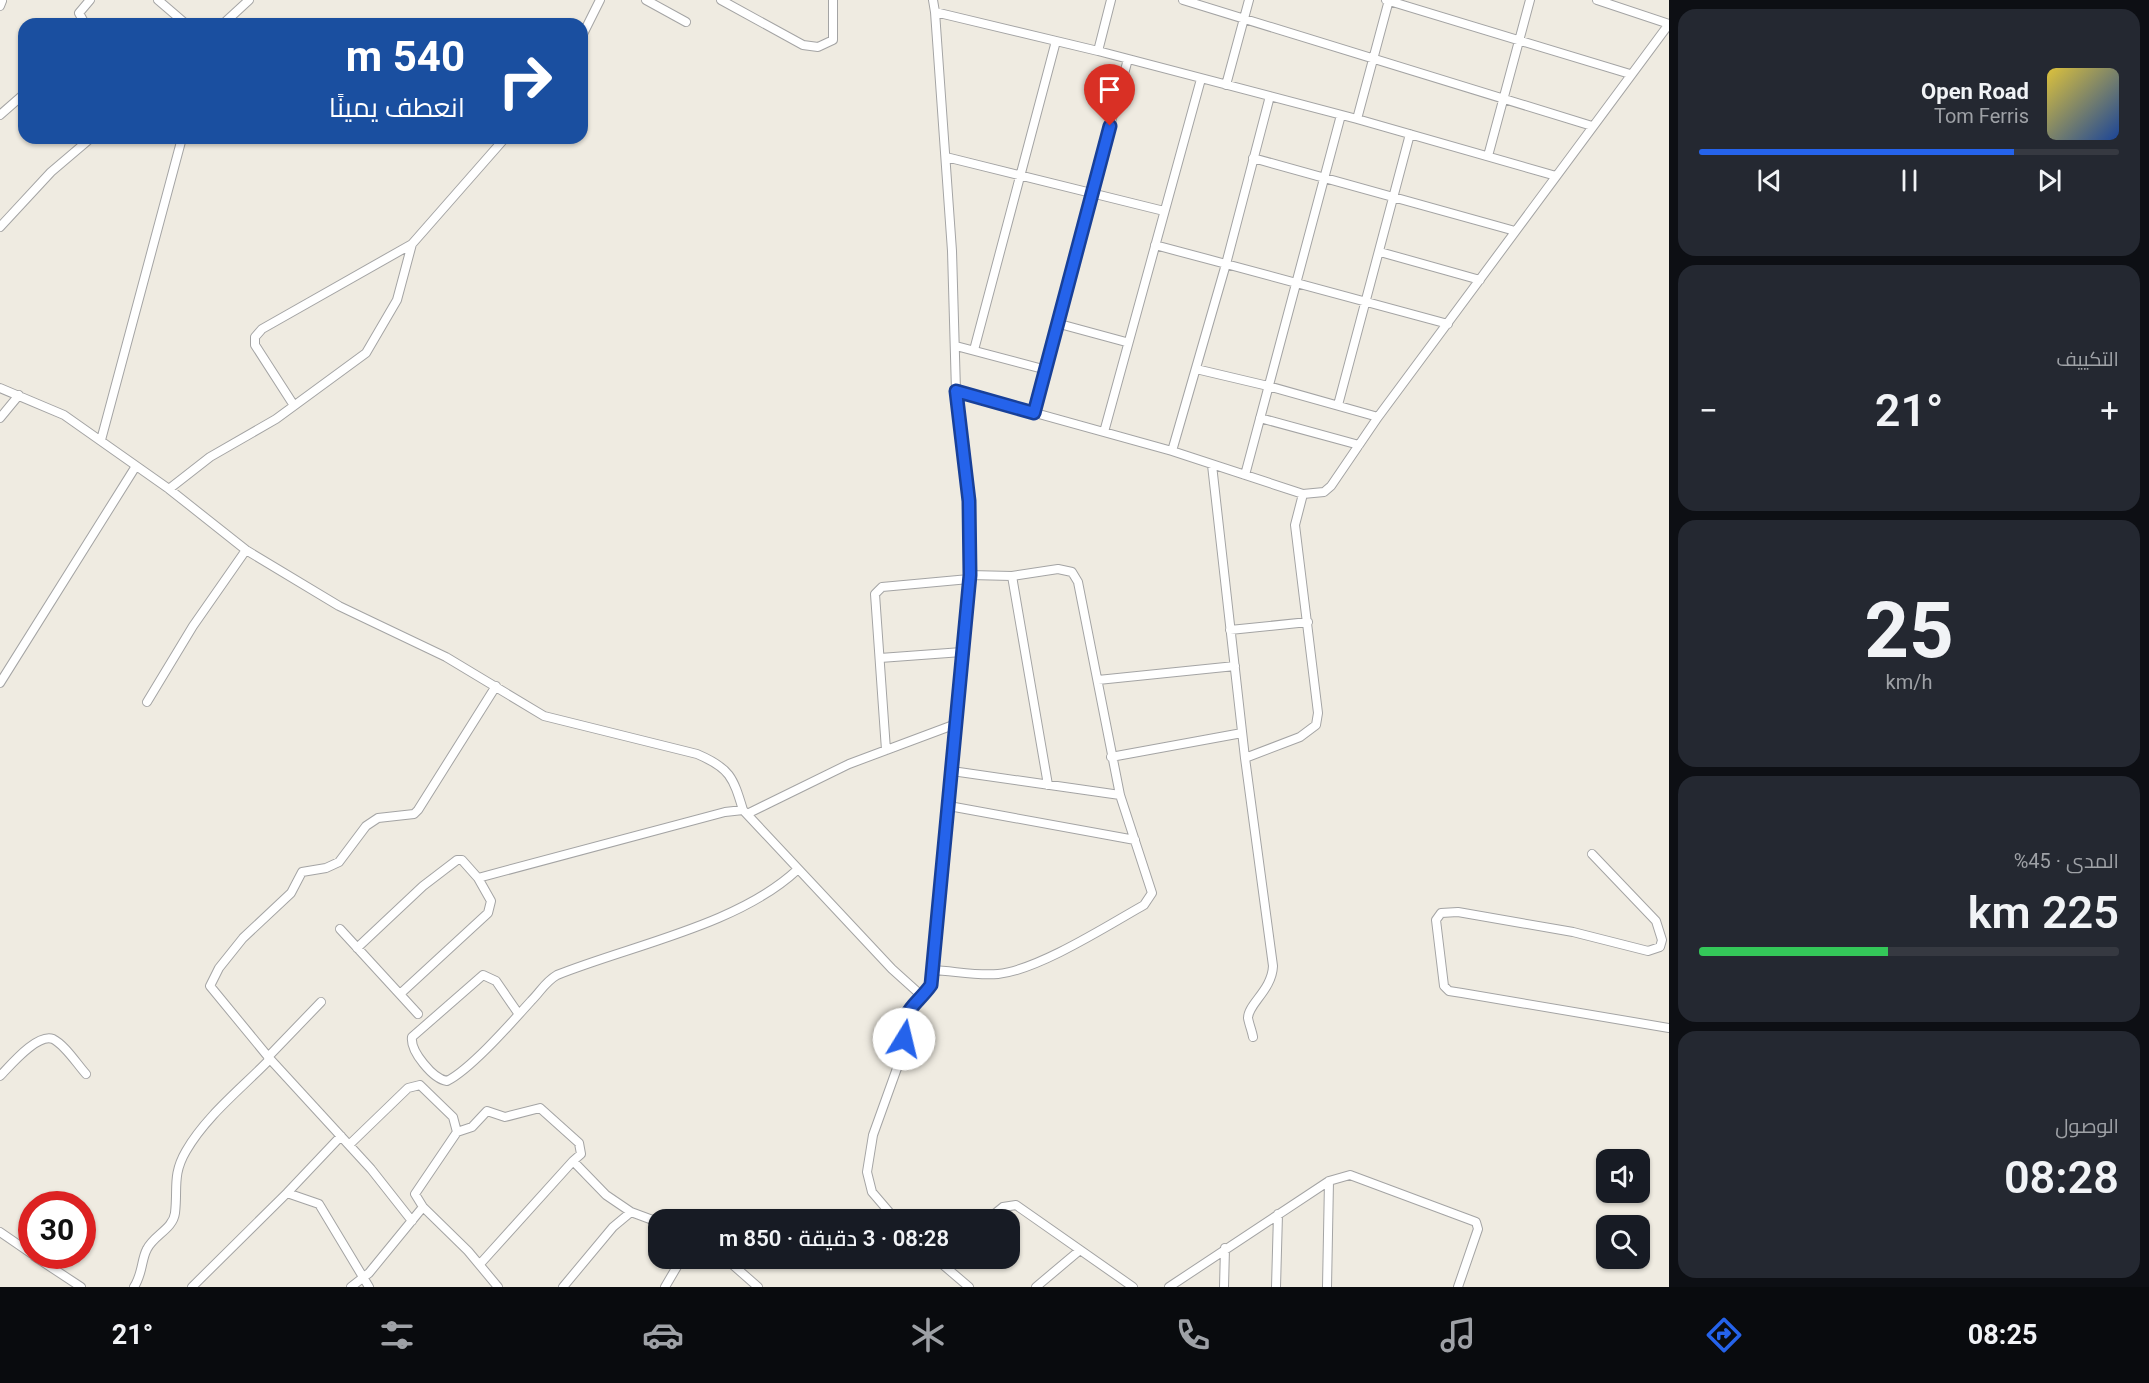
<!DOCTYPE html>
<html lang="ar">
<head>
<meta charset="utf-8">
<style>
	:root { --surface:#171b24; --page:#242831; --text:#f1f3f6; --muted:#9ea1a6; --line:#363941; --accent:#2563eb }
	body { margin:0; font-family:Roboto,Cairo,sans-serif; background:var(--page); color:var(--text); direction:rtl; height:100vh; display:flex; flex-direction:column; font-size:22px; white-space:nowrap }
	* { box-sizing:border-box; margin:0 }
	p { font-size:20px; color:var(--muted) }
	.icon { flex:none; width:33px; height:33px; fill:none; stroke:currentColor; stroke-width:2; stroke-linecap:round; stroke-linejoin:round }
	.map { position:relative; flex:1; overflow:hidden; direction:ltr }
	.panel { display:flex; flex-direction:column; gap:9px; padding:9px; background:#0d0f14; width:480px }
	.panel>* { flex:none }
	.top-card { position:absolute; left:18px; top:18px; width:570px; height:126px; border-radius:18px; box-shadow:0 2px 4px #0004; direction:rtl; background:#1a4fa0; color:#fff; overflow:hidden }
	.tools { position:absolute; left:1596px; top:1149px; display:grid; gap:12px }
	.tools a { display:grid; place-items:center; width:54px; height:54px; border-radius:12px; background:var(--surface); box-shadow:0 2px 4px #0004; font-size:30px }
	.speed { position:absolute; left:18px; top:1191px; display:flex; gap:12px; font-size:30px; font-weight:700; text-align:center }
	.speed>* { display:grid; place-content:center; width:78px; height:78px; border-radius:50%; background:var(--surface); box-shadow:0 2px 4px #0004; line-height:1 }
	.speed .limit { border:9px solid #d22; background:#fff; color:#111 }
	.pin { position:absolute; display:grid; place-items:center; width:51px; height:51px; color:#fff; margin:-62px -26px; border-radius:50% 50% 50% 0; rotate:-45deg; box-shadow:0 0 6px #0007 }
	.pin .icon { rotate:45deg }
	.me { position:absolute; width:66px; margin:-33px; rotate:9deg; stroke-linejoin:round; filter:drop-shadow(0 0 4px #0008) }
	.turn { display:flex; align-items:center; gap:21px; height:126px; padding:0 24px; font-size:27px }
	.turn .icon { width:78px; height:78px; stroke-width:2.5 }
	.turn b { display:block; font-size:42px; line-height:51px }
	.big { font-size:45px; font-weight:600; line-height:1.1 }
	.panel .card { flex:1; display:flex; flex-direction:column; justify-content:center; gap:9px; min-width:0; padding:0 21px; border-radius:18px; background:var(--page) }
	.panel .dial { align-items:center; gap:0 }
	.dial b { font-size:78px; line-height:1 }
	.song { display:flex; align-items:center; gap:18px }
	.cover { width:72px; height:72px; border-radius:9px; background:linear-gradient(135deg,hsl(50 70% 55%),hsl(220 70% 35%)) }
	.played { height:6px; border-radius:3px; background:linear-gradient(90deg,var(--accent) 75%,var(--line) 75%) }
	.keys { display:flex; justify-content:space-around; direction:ltr }
	.heat { display:flex; justify-content:space-between; align-items:center; font-size:33px; direction:ltr }
	.charge { height:9px; border-radius:4px; background:linear-gradient(90deg,#34c759 45%,var(--line) 0) }
	.trip { position:absolute; left:648px; top:1209px; width:372px; height:60px; border-radius:18px; background:var(--surface); box-shadow:0 2px 4px #0004; font-weight:600; line-height:60px; text-align:center; direction:rtl }
	.dock { display:flex; height:96px; justify-content:space-around; align-items:center; background:#090b0e; color:var(--muted) }
	.dock .icon { width:42px; height:42px }
	.dock .active { color:var(--accent) }
	.dock b { font-size:27px; color:var(--text) }
	main { display:flex; flex:1; min-height:0 }
	.map>svg:first-child { display:block }
	.lines { fill:none; stroke-linecap:round; stroke-linejoin:round }
	.minor-casing { stroke:#a4a4a4; stroke-width:10 }
	.minor { stroke:#fff; stroke-width:8 }
	.route-casing { stroke:#184099; stroke-width:15 }
	.route { stroke:#2563eb; stroke-width:10 }
</style>
</head>
<body>
<main>
<section class="panel">
<div class="card">
<div class="song"><i class="cover"></i><div><b>Open Road</b><p>Tom Ferris</p></div></div>
<div class="played"></div>
<div class="keys"><svg class="icon" aria-label="previous" viewBox="0 0 24 24"><path d="M18 5L8 12l10 7zM5 5v14"/></svg><svg class="icon" aria-label="pause" viewBox="0 0 24 24"><path d="M8 5v14M16 5v14"/></svg><svg class="icon" aria-label="next" viewBox="0 0 24 24"><path d="M6 5l10 7-10 7zM19 5v14"/></svg></div>
</div>
<div class="card"><p>التكييف</p>
<div class="heat"><a>−</a><b class="big">21°</b><a>+</a></div>
</div>
<div class="card dial"><b>25</b><p>km/h</p></div>
<div class="card"><p>المدى · 45%</p><b class="big">225 km</b><div class="charge"></div></div>
<div class="card"><p>الوصول</p><b class="big">08:28</b></div>
</section>
<div class="map">
<svg width="1669" height="1287" viewBox="0 0 1669 1287">
	<rect width="100%" height="100%" fill="#efebe1"/>
	<g class="lines">
		<defs>
			<path id="minor" d="M158,0L186,24
				M646,0L686,22
				M721,0L803,45L818,47L833,40V0
				M933,0L935,12
				M1111,0L1098,51L1357,119L1389,0
				M1183,0L1592,126
				M1386,0L1630,74
				M1597,0L1669,24
				M0,6L2,1
				M85,24L79,13L90,0
				M223,24L249,0
				M582,36L600,0
				M1098,51L935,12L952,251L956,391L1172,451L1303,494L1324,492L1331,486L1378,417L1669,24
				M1226,85L1249,0
				M0,115L24,94
				M1357,119L1556,176
				M1488,156L1530,0
				M946,157L1164,211
				M1253,158L1515,231
				M0,227L51,172L91,138
				M1155,245L1226,264L1270,96
				M1380,252L1480,280
				M1056,323L1126,342
				M956,346L1043,369
				M974,350L1056,41
				M1196,369L1268,386L1378,417
				M0,388L64,415L169,489L246,550L339,606L446,657L544,716L697,754C730,768 733,777 743,810
				M293,404L255,345V337L262,329L412,244L505,138
				M1338,405L1410,134
				M1033,413L1128,59
				M0,418L19,395
				M1260,418L1359,445
				M1104,432L1201,79
				M101,440L182,138
				M1172,451L1226,264L1448,324
				M1212,465L1245,758L1273,966C1272,990 1248,1004 1248,1018C1249,1024 1252,1031 1253,1037
				M1245,475L1341,115
				M169,489L210,457L276,419L366,353L397,300L412,244
				M1012,576L1048,785
				M1230,630L1308,622
				M880,658L962,652
				M1098,680L1235,666
				M0,683L136,466
				M147,702L193,626L246,550
				M886,750L875,594L882,587L969,579
				M1111,757L1242,733
				M1245,758L1300,737L1316,725L1318,713L1295,525L1303,494
				M952,771L1120,795
				M949,806L1135,840
				M747,814L849,764L956,724
				M1592,854L1656,921L1662,940L1660,947L1648,951L1573,932L1458,912L1441,913L1436,920L1444,986L1449,991L1462,993L1669,1028
				M340,929L418,1014
				M357,948L423,886L457,860H462L478,878L725,812L743,810L892,969L922,996
				M933,970C954,971 977,976 998,974C1038,970 1107,926 1144,905L1152,893L1120,795L1078,582L1072,572L1058,569L1012,576L970,575
				M400,994L488,913L491,901L478,878
				M518,1013L496,981L483,975L412,1037C410,1051 433,1079 447,1081C471,1069 512,1022 531,1001C541,991 545,982 557,975C632,945 738,925 797,870
				M268,1057L321,1002
				M0,1076C10,1066 37,1033 53,1039C65,1045 77,1064 86,1074
				M457,1132L472,1127L487,1111L505,1117L540,1108L579,1143L581,1154L573,1161
				M349,1145L408,1088L420,1085L453,1117L457,1132L415,1194L423,1207
				M287,1193L319,1204L369,1287
				M896,1220L872,1192L867,1172L873,1135L905,1046L903,1021L931,985L933,970L970,575L969,501L956,391
				M987,1220L1003,1207L1016,1205L1133,1287
				M412,1221L371,1169L270,1059L210,986L219,968L243,938L291,893L302,872L326,868L339,862L366,826L378,818L414,814L418,810L496,686
				M0,1232L32,1254
				M34,1256L81,1287
				M725,1258L758,1287
				M935,1258L969,1287
				M480,1264L573,1161L606,1195L631,1212
				M134,1287C143,1273 141,1260 147,1249C154,1235 173,1229 175,1213C178,1188 172,1175 186,1151C206,1116 242,1088 270,1059
				M192,1287L287,1193L341,1136
				M351,1287L369,1273L423,1207L468,1251L498,1287
				M563,1287L613,1227L631,1212L658,1222
				M665,1287L682,1258
				M1036,1287L1080,1250
				M1169,1287L1329,1181L1350,1175L1476,1222L1478,1229L1458,1287
				M1224,1287L1225,1248
				M1276,1287L1278,1214
				M1327,1287L1329,1181"/>
		</defs>
		<!-- minor casing -->
		<use href="#minor" class="minor-casing"/>
		<!-- minor -->
		<use href="#minor" class="minor"/>
	</g>
	<g class="lines">
		<defs>
			<path id="route" d="M904,1039C900,1010 916,1006 931,985L970,575L969,501L956,391L1034,413L1110,126"/>
		</defs>
		<!-- route casing -->
		<use href="#route" class="route-casing"/>
		<!-- route -->
		<use href="#route" class="route"/>
	</g>
</svg>
<div class="tools">
<a><svg class="icon" aria-label="sound" viewBox="0 0 24 24"><path d="M4 9h4l5-4v14l-5-4H4zM17 9q2 3 0 6"/></svg></a>
<a><svg class="icon" aria-label="search" viewBox="0 0 24 24"><circle cx="10" cy="10" r="6"/><path d="M15 15l6 6"/></svg></a>
</div>
<div class="speed"><div class="limit">30</div></div>
<div class="pin" style="left:1110px;top:126px;background:#d93025"><svg class="icon" aria-label="arrive" viewBox="0 0 24 24"><path d="M6 21V4h12l-3 4 3 4H6"/></svg></div>
<svg class="me" style="left:904px;top:1039px" viewBox="-20 -20 40 40"><circle r="19" fill="#fff"/><path d="M0-13L10 11 0 6-10 11z" fill="#2563eb"/></svg>
<div class="trip">08:28 · 3 دقيقة · 850 m</div>
<div class="top-card">
<div class="turn"><svg class="icon" aria-label="right" viewBox="0 0 24 24"><path d="M7 20v-9h11M14 6l5 5-5 5"/></svg><div><b>540 m</b>انعطف يمينًا</div></div>
</div>
</div>
</main>
<nav class="dock">
<b>08:25</b>
<svg class="icon active" aria-label="directions" viewBox="0 0 24 24"><path d="M12 3l9 9-9 9-9-9zM9 14v-3h6M13 9l2 2-2 2"/></svg>
<svg class="icon" aria-label="music" viewBox="0 0 24 24"><path d="M9 18V5l10-2v13"/><circle cx="6" cy="18" r="3"/><circle cx="16" cy="16" r="3"/></svg>
<svg class="icon" aria-label="phone" viewBox="0 0 24 24"><path d="M5 4h4l2 5-3 2q2 4 5 5l2-3 5 2v4C11 20 4 13 5 4z"/></svg>
<svg class="icon" aria-label="climate" viewBox="0 0 24 24"><path d="M12 3v18M4 7l16 10M4 17L20 7"/></svg>
<svg class="icon" aria-label="car" viewBox="0 0 24 24"><path d="M5 17H2v-5l4-1 3-4h7l3 4 3 1v5h-3M9 17h6M6 11h13"/><circle cx="7" cy="17" r="2"/><circle cx="17" cy="17" r="2"/></svg>
<svg class="icon" aria-label="filters" viewBox="0 0 24 24"><path d="M4 7h16M4 17h16"/><circle cx="9" cy="7" r="2"/><circle cx="15" cy="17" r="2"/></svg>
<b>21°</b>
</nav>
</body>
</html>
